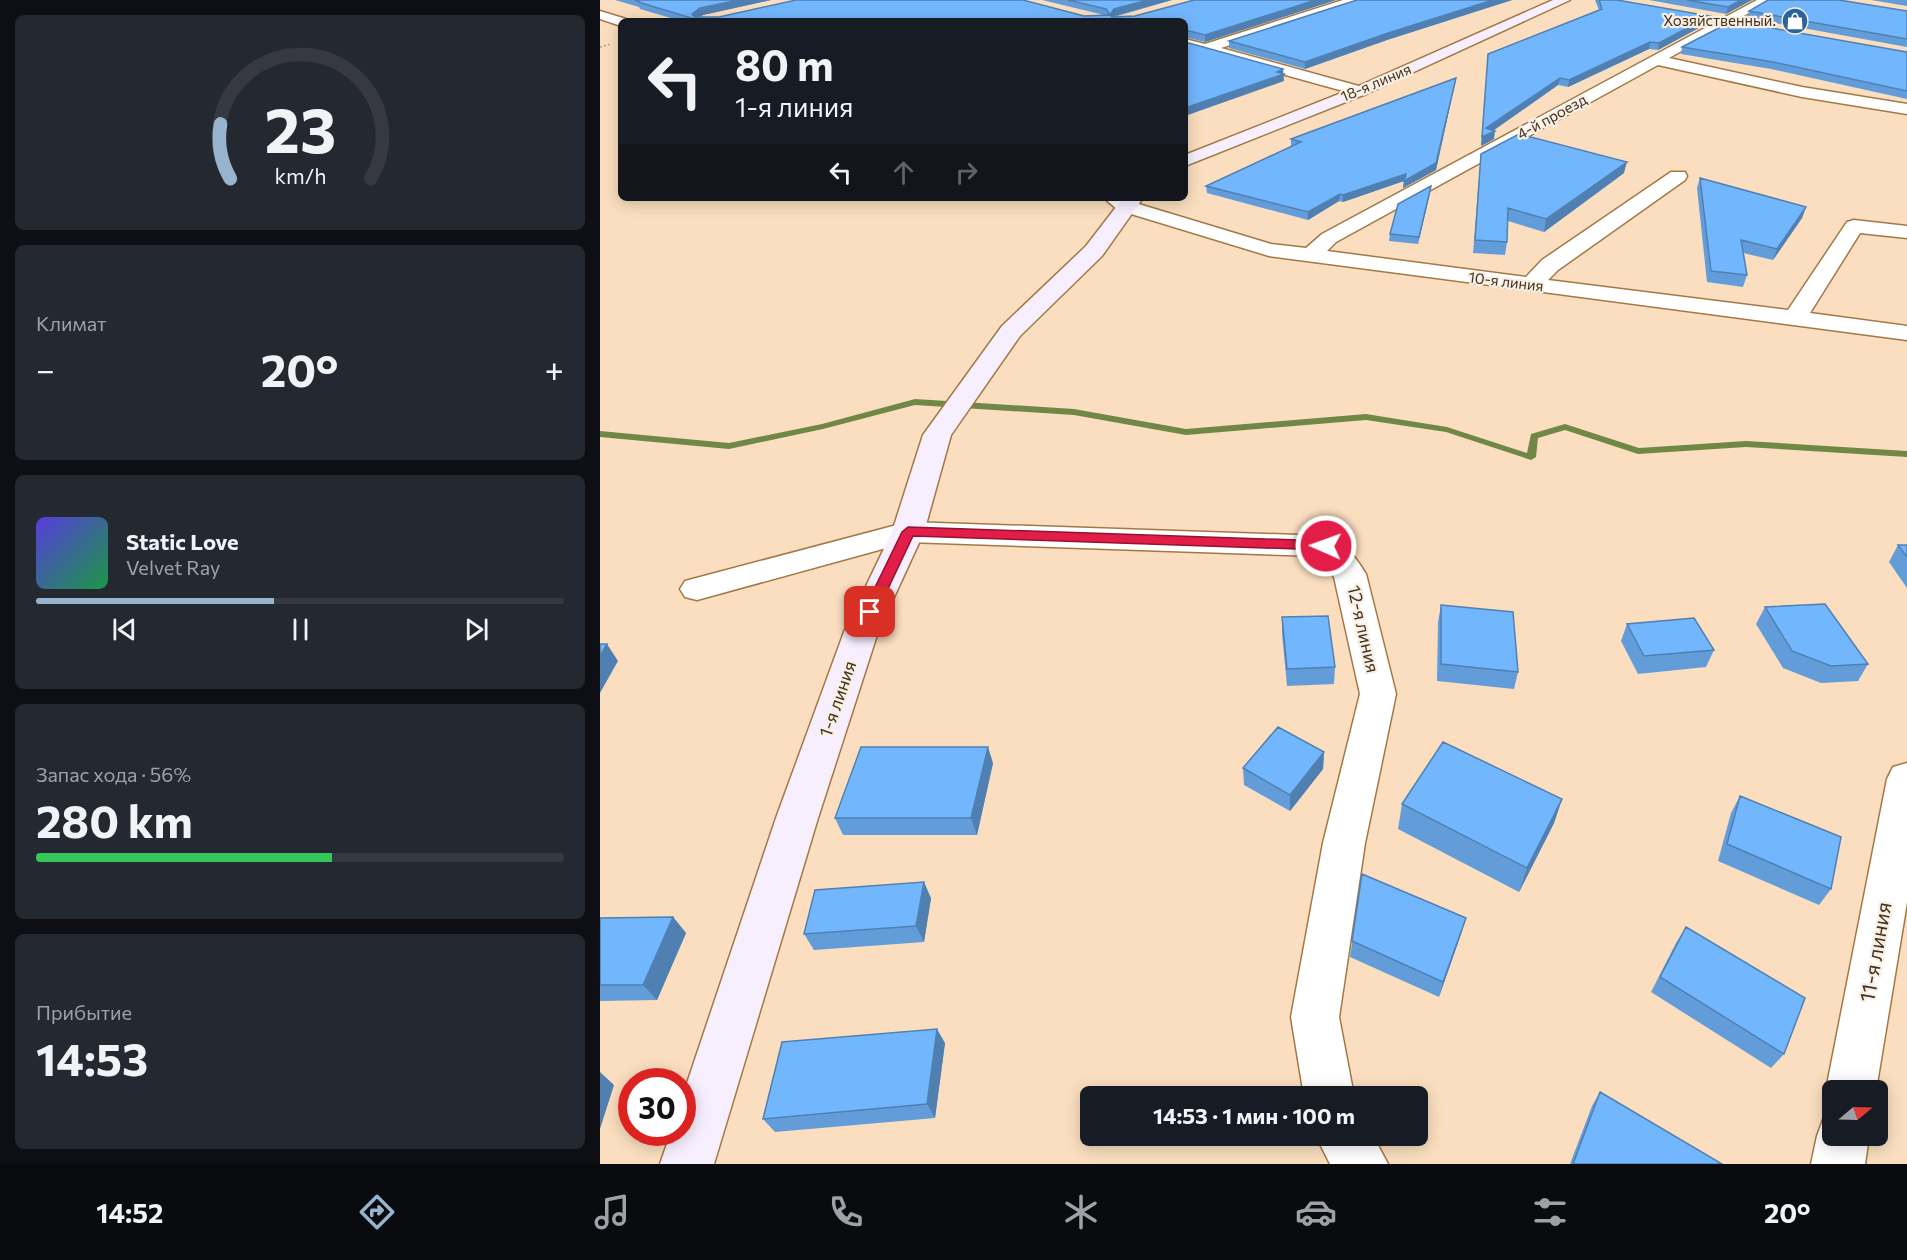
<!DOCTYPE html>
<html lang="ru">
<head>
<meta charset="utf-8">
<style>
	:root { --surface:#171b24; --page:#242831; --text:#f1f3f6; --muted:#9ea1a6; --line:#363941; --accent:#97b3cd }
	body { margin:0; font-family:Commissioner,sans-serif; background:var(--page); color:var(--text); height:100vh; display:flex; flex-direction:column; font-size:22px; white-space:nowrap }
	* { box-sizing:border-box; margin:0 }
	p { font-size:20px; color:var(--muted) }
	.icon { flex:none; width:33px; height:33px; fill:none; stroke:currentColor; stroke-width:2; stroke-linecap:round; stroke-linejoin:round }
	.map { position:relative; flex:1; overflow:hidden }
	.details { display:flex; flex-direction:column; gap:15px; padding:15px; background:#0d0f14; width:600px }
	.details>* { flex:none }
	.guide { position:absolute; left:18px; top:18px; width:570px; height:183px; border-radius:9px; box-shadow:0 3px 15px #0003; background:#171b24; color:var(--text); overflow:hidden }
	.needle { width:39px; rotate:71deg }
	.fabs { position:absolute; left:1222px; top:1080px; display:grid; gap:12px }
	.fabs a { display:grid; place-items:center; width:66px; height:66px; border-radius:9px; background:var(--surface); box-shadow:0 3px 15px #0003; font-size:30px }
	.speed { position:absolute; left:18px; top:1068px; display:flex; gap:12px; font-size:30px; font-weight:700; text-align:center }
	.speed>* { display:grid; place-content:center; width:78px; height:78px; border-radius:50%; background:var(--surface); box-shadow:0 3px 15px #0003; line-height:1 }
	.speed .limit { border:9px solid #d22; background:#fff; color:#111 }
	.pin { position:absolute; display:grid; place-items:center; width:51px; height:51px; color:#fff; margin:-26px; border-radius:12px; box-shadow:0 3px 9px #0006 }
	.me { position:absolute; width:66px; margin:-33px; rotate:272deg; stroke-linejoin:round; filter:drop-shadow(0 0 4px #0008) }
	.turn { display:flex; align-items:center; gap:21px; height:126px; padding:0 18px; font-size:27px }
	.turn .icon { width:78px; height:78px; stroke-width:2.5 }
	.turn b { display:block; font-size:42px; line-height:51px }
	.lanes { display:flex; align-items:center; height:57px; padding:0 18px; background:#0003; justify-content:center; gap:30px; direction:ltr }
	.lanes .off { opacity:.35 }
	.big { font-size:45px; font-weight:700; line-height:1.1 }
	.details .tile { flex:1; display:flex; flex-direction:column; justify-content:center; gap:9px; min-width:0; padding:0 21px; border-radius:9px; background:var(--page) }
	.details .dial { align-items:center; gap:0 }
	.dial svg { height:156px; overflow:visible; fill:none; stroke:var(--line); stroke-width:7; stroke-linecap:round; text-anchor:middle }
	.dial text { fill:var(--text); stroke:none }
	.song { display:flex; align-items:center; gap:18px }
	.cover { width:72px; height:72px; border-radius:9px; background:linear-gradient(135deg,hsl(250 70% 55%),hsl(140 70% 35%)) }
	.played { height:6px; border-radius:3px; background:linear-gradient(90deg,var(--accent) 45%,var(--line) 45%) }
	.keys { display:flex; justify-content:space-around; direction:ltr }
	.heat { display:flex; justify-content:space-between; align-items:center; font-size:33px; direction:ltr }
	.charge { height:9px; border-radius:4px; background:linear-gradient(90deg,#34c759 56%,var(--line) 0) }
	.trip { position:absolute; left:480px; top:1086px; width:348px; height:60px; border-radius:9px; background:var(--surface); box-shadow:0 3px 15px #0003; font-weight:700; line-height:60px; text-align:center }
	.menu { display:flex; height:96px; justify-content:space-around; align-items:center; background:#090b0e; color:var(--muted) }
	.menu .icon { width:42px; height:42px }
	.menu .selected { color:var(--accent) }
	.menu b { font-size:27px; color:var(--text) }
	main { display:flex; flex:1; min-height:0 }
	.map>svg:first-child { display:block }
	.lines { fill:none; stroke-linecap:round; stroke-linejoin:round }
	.stream { fill:#708846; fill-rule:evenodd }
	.street-casing { stroke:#a27946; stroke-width:3 }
	.secondary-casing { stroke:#a27946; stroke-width:3 }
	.path { stroke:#b29a7f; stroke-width:1.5; stroke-dasharray:2 2; stroke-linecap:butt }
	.street { fill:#fff; fill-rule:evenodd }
	.secondary { fill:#f7effd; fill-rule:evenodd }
	.wall { fill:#629dda }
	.shaded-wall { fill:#5080b2 }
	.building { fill:#72b7fe; stroke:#5080b2; stroke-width:1.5 }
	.route { fill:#e11d48; stroke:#92132f; stroke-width:1.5 }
	.labels { text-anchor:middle; stroke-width:4.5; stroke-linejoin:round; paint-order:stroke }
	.far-poi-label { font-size:15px; fill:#44321d; stroke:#f8efe5; text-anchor:end }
	.far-street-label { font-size:15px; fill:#44321d; stroke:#f8efe5 }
	.street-label { font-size:18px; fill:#44321d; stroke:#f8efe5 }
	.near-street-label { font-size:21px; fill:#44321d; stroke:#f8efe5 }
</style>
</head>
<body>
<main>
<section class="details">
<div class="tile dial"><svg viewBox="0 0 100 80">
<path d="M14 69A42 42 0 1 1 86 69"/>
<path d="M14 69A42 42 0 0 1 9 41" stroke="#97b3cd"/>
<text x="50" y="56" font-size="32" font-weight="700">23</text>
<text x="50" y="72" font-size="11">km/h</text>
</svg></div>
<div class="tile"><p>Климат</p>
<div class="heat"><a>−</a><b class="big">20°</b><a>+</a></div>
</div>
<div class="tile">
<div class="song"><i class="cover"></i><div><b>Static Love</b><p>Velvet Ray</p></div></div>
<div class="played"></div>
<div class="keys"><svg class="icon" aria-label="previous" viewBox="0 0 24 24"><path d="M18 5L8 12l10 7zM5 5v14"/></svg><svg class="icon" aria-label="pause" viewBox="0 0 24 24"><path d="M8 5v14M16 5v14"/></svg><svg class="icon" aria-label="next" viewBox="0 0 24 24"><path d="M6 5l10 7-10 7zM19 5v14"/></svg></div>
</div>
<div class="tile"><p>Запас хода · 56%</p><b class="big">280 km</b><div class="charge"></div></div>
<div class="tile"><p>Прибытие</p><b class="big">14:53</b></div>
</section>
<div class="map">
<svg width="1307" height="1164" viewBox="0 0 1307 1164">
	<rect width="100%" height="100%" fill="#fadebf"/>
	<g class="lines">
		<!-- stream -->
		<path class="stream" d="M315,399L474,409L586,429L766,414L847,427L927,453L931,434L965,424L1039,448L1146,441L1307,451V457L1146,447L1038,454L965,430L938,438L936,457L931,460L846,432L766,420L586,435L474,415L315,405L223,429L129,449L0,437V431L129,443L222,424Z"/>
		<defs>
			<path id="street" d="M743,0H762L760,3L621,48L766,88L768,91L766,94H754L585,47V39L605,44Z
				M1157,0H1172L1069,58L1202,87L1307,104V114L1202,97L1058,65L736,242L727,251L926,277L942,260L1071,172H1085L1087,176L1085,180L958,270L948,280L1188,310L1247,222L1254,220L1307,226V238L1260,233L1210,313L1307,326V340L669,256L518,210L504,198H527L532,202L671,244L706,248L722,234Z
				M0,11L26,19L27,21H21V26L0,19Z
				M308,522L726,536C743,540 757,559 766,574L796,694L765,843L739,1017L754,1096H704L691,1017L723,843L760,694L734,577L717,556L308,542L97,600L85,597L80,589L85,581Z
				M1307,763V902L1276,1090H1233V1108L1226,1090L1287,779L1293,767Z
				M1233,1114V1136H1269L1265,1164H1211L1217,1136L1224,1117Z
				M716,1136H773L788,1164H730Z"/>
			<path id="secondary" d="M953,0H970L766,94L585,166V155L754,88Z
				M523,198H543L502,256L420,336L351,435L324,532L278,632L218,818L114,1164H60L71,1132H82V1098L176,818L244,632L292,532L323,435L402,326L486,246Z"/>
		</defs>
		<!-- street casing -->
		<use href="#street" class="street-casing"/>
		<!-- secondary casing -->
		<use href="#secondary" class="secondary-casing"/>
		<!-- path -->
		<path class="path" d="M0,47L11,44"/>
		<!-- street -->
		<use href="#street" class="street"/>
		<!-- secondary -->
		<use href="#secondary" class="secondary"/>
	</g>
	<!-- wall -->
	<path class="wall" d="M15,0H171L103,15L100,17H119L196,0H424L423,1L484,16L504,15L442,0H572L514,17L535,16L736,0L605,42L585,37V21H81L40,9L39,7Z
		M757,0H912L787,40L705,69L629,48V41Z
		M995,0H1017L1108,23L1058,50L1049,49L968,87L958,85L894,130V139L881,146L888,54L999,10Z
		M1049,0H1152L1126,14Z
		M1271,0H1307V6Z
		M1149,11H1307V47L1147,18Z
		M1082,47L1307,52V99L1171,69L1081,54Z
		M856,78L836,170L803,188L804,181L743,202L739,201L708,220L607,193L606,186L692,146H691V139Z
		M881,154L1024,173L944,232L908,221L907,242L905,255L873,253L880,166Z
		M1100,178L1206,207L1202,218L1173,260L1143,253L1147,275L1143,287L1107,282L1097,188Z
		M831,186L818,244L789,241L790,234Z
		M1298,545H1307V588L1289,562Z
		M841,605L918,672L914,689L837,681L838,622Z
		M1165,607L1268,664L1258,681L1221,683L1183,668L1156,624Z
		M682,617L735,667L734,684L687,686L682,634Z
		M1027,624L1114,650L1106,667L1038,674L1021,641Z
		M724,752L723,769L690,811L644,785L643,768Z
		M393,763L377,835H243L235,818Z
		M1140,796L1231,889L1219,905L1118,861L1131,813Z
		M962,799L954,823L919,892L798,829L802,804Z
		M762,874L861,934L839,997L750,957Z
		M331,898L324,942L214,950L204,934Z
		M73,917L86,933L57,1000L0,1001V918Z
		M1086,927L1184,1054L1171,1068L1051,992L1076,943Z
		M345,1043L335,1118L175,1132L163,1119Z
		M1000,1092L1122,1164H970L992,1106Z"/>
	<!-- shaded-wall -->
	<path class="shaded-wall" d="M139,0H171L103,15L96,19L92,14L100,8Z
		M548,0H572L514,16L511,21L510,15L514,9Z
		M716,0H736L605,42V35Z
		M893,0H912L787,40L705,69V62L788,33Z
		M1141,0H1152L1126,14L1128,7Z
		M1110,16L1108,23L1058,50L1059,43Z
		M1050,42L1049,49L968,87L969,80Z
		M683,69L684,81L585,116V108Z
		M856,78L836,170L803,188L804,181L743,202V195L806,174Z
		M960,78L958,85L887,135L895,131L894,139L881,146L882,137L886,128Z
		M1027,162L1024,173L944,232L946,219Z
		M831,186L830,193L818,244L819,237Z
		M740,194L739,201L708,220V212Z
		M1206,207L1202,218L1173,260L1177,249Z
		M7,644L18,661L0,693V656Z
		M388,747L393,763L377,835L371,818Z
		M724,752L723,769L690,811V795Z
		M962,799L954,823L919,892L927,868Z
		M324,882L331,898L324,942L316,926Z
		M73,917L86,933L57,1000L43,985Z
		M866,918L861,934L839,997L843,982Z
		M337,1029L345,1043L335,1118L327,1104Z
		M0,1072L14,1085L0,1129Z"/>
	<!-- building -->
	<path class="building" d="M35,0H139L100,8L92,14L94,17H119L196,0H423L484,16L510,15L506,9L468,0H548L514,9L510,15L512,17L535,16L594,0H716L605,35L585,30V21H101L38,2H40Z
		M757,0H893L788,33L705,62L629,41Z
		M999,0H1017L1110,16L1059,43L1050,42L969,80L960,78L886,128L895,131L882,137L888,54L1002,9Z
		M1087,0H1141L1128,7Z
		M1168,0H1239L1307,11V39L1149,11Z
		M1132,21L1307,52V91L1173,62L1082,47Z
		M585,42L683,69L677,72L684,74L585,108Z
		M856,78L836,163L804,181L806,174L743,195L740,194L708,212L606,186L701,142L691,139Z
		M919,134L1027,162L946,219L908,208L907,242L875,240L881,154Z
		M1100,178L1206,207L1177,249L1141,240L1147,275L1111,271Z
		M831,186L819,237L790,234L798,204Z
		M1298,545H1307V557Z
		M1225,604L1268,664L1231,666L1192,651L1165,607Z
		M841,605L913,612L918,672L841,664Z
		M728,616L735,667L687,669L682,617Z
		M1094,618L1114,650L1044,656L1027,624Z
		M0,644H7L0,656Z
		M678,727L724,752L690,795L643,768Z
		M843,742L962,799L927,868L802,804Z
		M261,747H388L371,818H235Z
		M1140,796L1241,837L1231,889L1127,844Z
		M762,874L866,918L843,982L752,941Z
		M324,882L316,926L204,934L215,890Z
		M73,917L43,985H0V918Z
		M1086,927L1205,998L1184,1054L1060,977Z
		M337,1029L327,1104L163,1119L182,1042Z
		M1000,1092L1122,1164H973Z"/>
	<!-- route -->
	<path class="route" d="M308,527L726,541L732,546L726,550L313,536L275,616H265L263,612L302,532Z"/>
	<!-- icons -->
	<defs>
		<symbol id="shop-disc" viewBox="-11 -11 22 22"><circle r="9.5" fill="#2a649b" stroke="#f8efe5"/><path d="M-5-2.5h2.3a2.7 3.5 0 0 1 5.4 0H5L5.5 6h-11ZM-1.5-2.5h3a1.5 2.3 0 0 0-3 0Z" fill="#fff"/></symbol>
	</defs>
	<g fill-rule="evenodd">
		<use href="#shop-disc" x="1180" y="6" width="30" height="30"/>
	</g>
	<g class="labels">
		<!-- far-poi labels -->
		<g class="far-poi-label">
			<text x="1176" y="26">Хозяйственный.</text>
		</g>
		<!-- far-street labels -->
		<g class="far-street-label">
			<text transform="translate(776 83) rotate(-23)" y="5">18-я линия</text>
			<text transform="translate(952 117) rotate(-29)" y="5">4-й проезд</text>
			<text transform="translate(906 282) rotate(7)" y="5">10-я линия</text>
		</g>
		<!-- street labels -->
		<g class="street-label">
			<text transform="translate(763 629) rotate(77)" y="6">12-я линия</text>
			<text transform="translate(238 699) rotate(-71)" y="6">1-я линия</text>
		</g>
		<!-- near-street labels -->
		<g class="near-street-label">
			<text transform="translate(1276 952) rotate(-80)" y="7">11-я линия</text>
		</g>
	</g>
</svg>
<div class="fabs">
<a><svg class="needle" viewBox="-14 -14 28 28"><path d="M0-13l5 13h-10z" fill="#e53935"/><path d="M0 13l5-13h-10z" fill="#9ea1a6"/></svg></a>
</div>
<div class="speed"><div class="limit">30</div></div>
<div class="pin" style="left:270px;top:612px;background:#d93025"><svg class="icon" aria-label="arrive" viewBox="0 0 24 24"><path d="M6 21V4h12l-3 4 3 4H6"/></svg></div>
<svg class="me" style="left:726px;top:546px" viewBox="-20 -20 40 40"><circle r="17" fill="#e11d48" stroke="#fff" stroke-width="3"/><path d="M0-11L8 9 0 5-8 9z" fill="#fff"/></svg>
<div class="trip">14:53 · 1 мин · 100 m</div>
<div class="guide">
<div class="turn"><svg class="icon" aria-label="left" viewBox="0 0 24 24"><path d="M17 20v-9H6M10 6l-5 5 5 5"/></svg><div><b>80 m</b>1-я линия</div></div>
<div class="lanes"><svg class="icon" aria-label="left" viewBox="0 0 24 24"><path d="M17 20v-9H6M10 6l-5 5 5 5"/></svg><svg class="icon off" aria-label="ahead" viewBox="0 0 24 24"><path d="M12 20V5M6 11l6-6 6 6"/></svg><svg class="icon off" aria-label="right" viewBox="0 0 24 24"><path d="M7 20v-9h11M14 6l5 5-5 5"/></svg></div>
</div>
</div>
</main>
<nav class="menu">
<b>14:52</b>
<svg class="icon selected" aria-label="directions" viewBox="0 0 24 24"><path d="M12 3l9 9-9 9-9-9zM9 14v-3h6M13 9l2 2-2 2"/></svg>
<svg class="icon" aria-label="music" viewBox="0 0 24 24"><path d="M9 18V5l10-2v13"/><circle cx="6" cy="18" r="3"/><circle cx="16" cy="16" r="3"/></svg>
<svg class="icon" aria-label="phone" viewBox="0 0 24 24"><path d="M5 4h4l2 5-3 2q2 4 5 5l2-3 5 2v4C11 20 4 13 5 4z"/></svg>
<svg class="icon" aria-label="climate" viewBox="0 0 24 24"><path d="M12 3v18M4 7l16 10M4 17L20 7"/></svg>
<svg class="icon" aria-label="car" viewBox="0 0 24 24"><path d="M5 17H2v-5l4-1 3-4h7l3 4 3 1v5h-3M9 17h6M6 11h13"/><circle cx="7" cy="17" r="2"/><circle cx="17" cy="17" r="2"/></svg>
<svg class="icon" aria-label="filters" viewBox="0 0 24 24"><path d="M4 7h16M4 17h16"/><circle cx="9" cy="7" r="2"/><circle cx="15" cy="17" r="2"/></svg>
<b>20°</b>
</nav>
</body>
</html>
